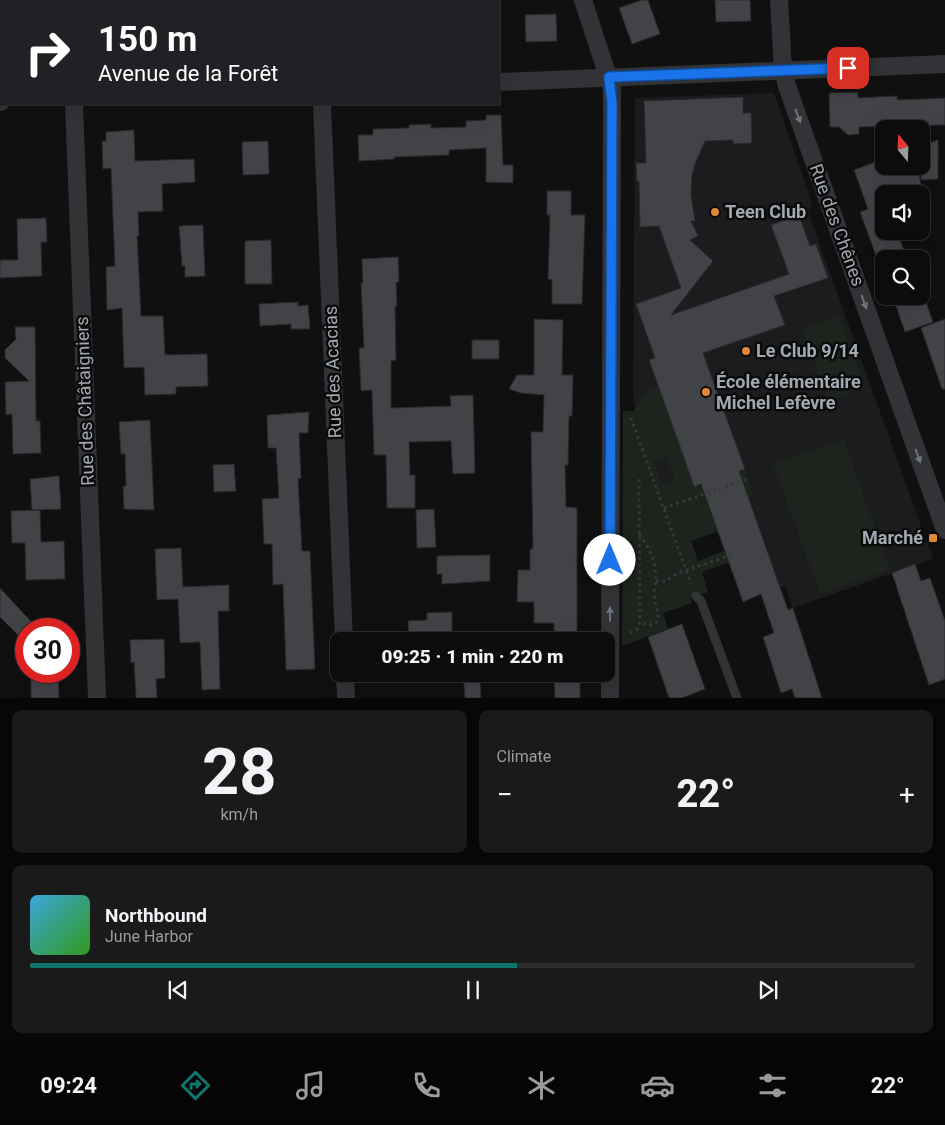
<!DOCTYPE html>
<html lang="en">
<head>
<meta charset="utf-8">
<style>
	:root { --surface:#0c0c0d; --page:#1a1a1b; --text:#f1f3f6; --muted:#9a9b9d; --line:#2c2c2e; --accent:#0f766e }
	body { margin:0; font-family:Roboto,sans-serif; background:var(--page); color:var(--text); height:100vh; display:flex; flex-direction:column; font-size:19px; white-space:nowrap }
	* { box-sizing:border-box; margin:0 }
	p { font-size:16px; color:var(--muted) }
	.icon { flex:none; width:28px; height:28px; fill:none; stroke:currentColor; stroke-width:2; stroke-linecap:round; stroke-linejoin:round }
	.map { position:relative; height:698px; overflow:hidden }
	.drawer { display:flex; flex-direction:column; gap:12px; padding:12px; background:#070707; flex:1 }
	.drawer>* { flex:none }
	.hud { position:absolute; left:0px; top:0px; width:500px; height:105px; box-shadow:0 5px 20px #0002,0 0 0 1px var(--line); background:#202124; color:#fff; overflow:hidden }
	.needle { width:32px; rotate:341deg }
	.tools { position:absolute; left:875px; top:120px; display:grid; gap:10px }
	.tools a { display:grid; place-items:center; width:55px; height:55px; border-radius:10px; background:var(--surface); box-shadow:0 5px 20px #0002,0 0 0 1px var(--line); font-size:25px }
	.speed { position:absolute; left:15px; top:618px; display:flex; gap:10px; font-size:25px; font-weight:700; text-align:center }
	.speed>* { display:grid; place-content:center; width:65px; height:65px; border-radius:50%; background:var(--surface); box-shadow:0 5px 20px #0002,0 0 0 1px var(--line); line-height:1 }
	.speed .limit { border:8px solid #d22; background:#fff; color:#111 }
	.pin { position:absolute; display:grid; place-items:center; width:42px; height:42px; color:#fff; margin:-21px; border-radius:10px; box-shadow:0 2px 8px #0006 }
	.me { position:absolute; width:55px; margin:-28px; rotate:0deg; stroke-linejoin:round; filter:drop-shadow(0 0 4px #0008) }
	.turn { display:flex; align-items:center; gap:18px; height:105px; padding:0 15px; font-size:22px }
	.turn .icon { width:65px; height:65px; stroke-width:2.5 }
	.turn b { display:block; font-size:35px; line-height:42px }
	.big { font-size:38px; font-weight:800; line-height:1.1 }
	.drawer .tile { flex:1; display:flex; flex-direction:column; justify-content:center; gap:8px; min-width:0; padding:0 18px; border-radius:10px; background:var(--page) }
	.drawer .dial { align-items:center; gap:0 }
	.dial b { font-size:65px; line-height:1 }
	.song { display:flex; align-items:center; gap:15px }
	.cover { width:60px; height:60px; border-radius:8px; background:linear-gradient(135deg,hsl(200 70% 55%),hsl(110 70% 35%)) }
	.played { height:5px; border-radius:2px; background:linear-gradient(90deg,var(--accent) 55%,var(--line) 55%) }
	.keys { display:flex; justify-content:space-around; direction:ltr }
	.heat { display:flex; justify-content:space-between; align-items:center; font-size:28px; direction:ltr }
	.drawer .tiles { flex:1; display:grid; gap:12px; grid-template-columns:1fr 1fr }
	.tile:last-child { grid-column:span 2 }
	.trip { position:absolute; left:330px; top:632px; width:285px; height:50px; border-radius:10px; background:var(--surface); box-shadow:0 5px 20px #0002,0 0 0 1px var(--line); font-weight:800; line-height:50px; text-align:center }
	.dock { display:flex; height:80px; justify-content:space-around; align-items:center; background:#050505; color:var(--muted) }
	.dock .icon { width:35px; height:35px }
	.dock .current { color:var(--accent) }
	.dock b { font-size:22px; color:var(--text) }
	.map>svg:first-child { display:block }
	.built { fill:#1c1c1e }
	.green { fill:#1d231d; fill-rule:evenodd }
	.building { fill:#414347; stroke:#2a2a2d }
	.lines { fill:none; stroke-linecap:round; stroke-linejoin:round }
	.path { stroke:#373a3c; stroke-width:3; stroke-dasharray:2.5 4; stroke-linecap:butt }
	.lane { stroke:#313336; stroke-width:9 }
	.street { stroke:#313336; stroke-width:18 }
	.oneway { fill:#6f747a }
	.route-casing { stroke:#114b97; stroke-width:12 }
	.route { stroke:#1a73e8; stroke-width:9 }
	.poi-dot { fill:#e18838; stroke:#0b0b0c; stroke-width:2 }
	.labels { text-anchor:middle; stroke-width:5; stroke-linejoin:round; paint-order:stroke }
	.poi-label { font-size:18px; font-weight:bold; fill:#a2a9b1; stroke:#0b0b0c; text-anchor:start }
	.street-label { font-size:18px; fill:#a2a9b1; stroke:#0b0b0c }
</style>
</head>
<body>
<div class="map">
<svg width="945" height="698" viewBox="0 0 945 698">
	<rect width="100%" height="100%" fill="#101011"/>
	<!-- built -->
	<path class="built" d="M774,93L812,203L808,212L933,559L793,608L785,586L780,587L749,498L754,495L745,469L694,487L690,475L662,484L636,411L633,395L635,98Z"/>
	<!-- green -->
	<path class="green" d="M839,315L865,388L828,401L802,328Z
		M659,386L694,486L745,469L754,496L712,511L719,531L691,541L698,561L732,548L736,560L702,572L708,592L690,598L692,603L663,613L668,629L622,646L623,411H635V408L651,388ZM666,457L675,480L662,484L654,461Z
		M844,440L890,570L820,594L773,464Z"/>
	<!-- building -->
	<path class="building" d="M642,0H648L660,34L632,44L619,8Z
		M715,0H750L751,21L716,22Z
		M556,14L557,41L526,42L525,15Z
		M858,92V98L897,96V100L945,98V125L859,127V134L848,135L839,127H830L829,93Z
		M743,97V113H751L752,143L734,144L733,140L705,141L695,164L692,175L691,194L695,221H691L698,236L690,240L713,261L671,315L789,274L771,225L799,215L810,246L816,244L828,278L774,296L785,325L703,353L745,469L739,471L788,610L793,608L822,698H795L792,689L781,693L763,637L774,633L761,594L743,602L701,484L694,487L682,452L649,360L655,358L636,304L681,288L659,226L640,227L639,181H637L636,163H646L644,101Z
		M486,115H501L503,165H513V183L486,182V148L449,150V155L394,157V159L359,161L358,135H373V129L409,128V125L431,124V128L466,127V121L486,120Z
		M134,130L135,161L194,159L195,182L162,184L163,211L138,212L139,236H137L141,316H163L165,355L207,354L208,386L176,387V394L145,395L144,367L124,368L122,308L107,310L106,267L115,266L111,168L103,169L102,141H106V132Z
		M938,140V179L921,180V146Z
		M268,141L269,174L243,175L242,142Z
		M881,160L883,166H917L923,194H884V231H897L907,259H884V272H882L860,212L868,209L854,170Z
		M547,191H571V215H585L582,304H552V280L548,279L550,215H547Z
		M46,218L47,242H41L42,276L0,278V260H18L17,219Z
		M203,225L205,276L185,277V266H182L179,226Z
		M271,240L272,284H245V241Z
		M398,257L399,282H396L397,306H395L396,360L391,361V408L451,406L450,396L473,395L475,473L453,474L451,441L409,442L410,475H415V508H387L386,455H374L372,390L361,391L359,348H364L361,283H363L362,259Z
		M906,296H924L933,322L905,332L894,300Z
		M298,302V306L308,305L310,329H291V324L260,326L259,304Z
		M534,319L563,320L562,375H573L572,416H569L568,465H565L566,507L577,508V641H554V623H534V602H517L518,570H530V550L533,548L531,432H543L544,395L521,393L509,389L517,375H534Z
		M945,319V389H942L921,328Z
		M15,327H35L36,421H40L41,453L13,454L12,414L6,415L5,382L29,381L5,358V350L16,339Z
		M472,340H499V359H472Z
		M309,412L308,433H299L301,478L298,479L302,551H310L315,669L286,670L283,584L273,585L272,544H264L262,499L279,498L276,448H268L267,415Z
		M150,420L154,510L124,509L123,486H126L125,454H121L119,422Z
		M234,464L236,491L214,492L213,465Z
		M59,476L61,509L32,510L30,479Z
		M434,509L436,547L417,548L416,510Z
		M40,510L41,542L64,541L65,579L26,580L25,543H12L11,511Z
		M181,548L183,587L229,585V611H218L220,689L202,690L200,642L180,643L178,599L157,600L155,549Z
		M490,555V581L442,584V574H437V556Z
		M915,564L921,581L930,578L945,621V679L929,685L892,573Z
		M0,588L38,629H26V643L0,617Z
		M452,612V641H409L408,621L427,620V613Z
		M682,624L705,689L682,698H669L648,637Z
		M164,639L165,678L156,679L157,698H136L134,662L131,663L130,640Z
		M31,671H58L59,698H31Z
		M463,674H480L481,698H465Z
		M554,674H580V698H555Z"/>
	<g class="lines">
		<!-- path -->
		<path class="path" d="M631,418L691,584
			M664,508L748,479
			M639,535C650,547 657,565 656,582C656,585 654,589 654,593C654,604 669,634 640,622
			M656,581H665L678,573L734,554
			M630,633L637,629L640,622L639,476"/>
		<!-- lane -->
		<path class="lane" d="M696,596L701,601L737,698"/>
		<!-- street -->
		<path class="street" d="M244,0V1
			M583,0L612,89L610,698
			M779,0L783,70L787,86L945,530
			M499,82L945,64
			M0,102H1
			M74,104L97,698
			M322,104L344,641
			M345,674L346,698"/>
	</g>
	<!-- one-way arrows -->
	<defs><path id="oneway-solid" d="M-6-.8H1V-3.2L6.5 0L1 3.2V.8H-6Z" transform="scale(1.25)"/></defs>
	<g class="oneway">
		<use href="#oneway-solid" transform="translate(798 116) rotate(70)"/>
		<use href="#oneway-solid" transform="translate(864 302) rotate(70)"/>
		<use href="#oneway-solid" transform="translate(918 456) rotate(70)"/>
		<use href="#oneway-solid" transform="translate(610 614) rotate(-90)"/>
	</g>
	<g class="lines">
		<defs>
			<path id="route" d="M610,560L612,103L609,77L848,68"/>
		</defs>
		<!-- route casing -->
		<use href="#route" class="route-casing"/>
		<!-- route -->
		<use href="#route" class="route"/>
	</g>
	<!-- markers -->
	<g class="poi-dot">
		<circle cx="715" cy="212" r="5"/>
		<circle cx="746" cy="351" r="5"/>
		<circle cx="706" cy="392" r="5"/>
		<rect x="928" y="533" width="10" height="10" rx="2.5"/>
	</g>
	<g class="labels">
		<!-- poi labels -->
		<g class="poi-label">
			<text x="725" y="218">Teen Club</text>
			<text x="756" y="357">Le Club 9/14</text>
			<text x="716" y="388">École élémentaire<tspan x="716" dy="21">Michel Lefèvre</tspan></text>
			<text x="923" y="544" text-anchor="end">Marché</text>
		</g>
		<!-- street labels -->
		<g class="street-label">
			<text transform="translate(837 225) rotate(70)" y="6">Rue des Chênes</text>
			<text transform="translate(333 372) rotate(-92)" y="6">Rue des Acacias</text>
			<text transform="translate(85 401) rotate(-92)" y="6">Rue des Châtaigniers</text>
		</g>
	</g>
</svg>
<div class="tools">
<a><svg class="needle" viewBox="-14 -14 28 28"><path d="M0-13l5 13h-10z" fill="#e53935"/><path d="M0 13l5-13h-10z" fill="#9a9b9d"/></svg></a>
<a><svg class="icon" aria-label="sound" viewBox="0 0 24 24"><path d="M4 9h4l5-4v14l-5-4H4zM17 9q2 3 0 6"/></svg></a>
<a><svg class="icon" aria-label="search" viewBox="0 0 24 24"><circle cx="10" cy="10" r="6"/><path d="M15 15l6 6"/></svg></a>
</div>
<div class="speed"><div class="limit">30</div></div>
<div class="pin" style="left:848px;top:68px;background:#d93025"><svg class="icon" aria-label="arrive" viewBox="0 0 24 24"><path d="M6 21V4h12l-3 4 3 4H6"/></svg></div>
<svg class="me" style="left:610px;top:560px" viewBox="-20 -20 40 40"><circle r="19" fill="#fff"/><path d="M0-13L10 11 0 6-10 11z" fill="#1a73e8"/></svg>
<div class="trip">09:25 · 1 min · 220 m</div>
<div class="hud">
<div class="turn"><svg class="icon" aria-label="right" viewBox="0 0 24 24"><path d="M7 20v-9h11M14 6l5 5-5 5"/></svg><div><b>150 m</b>Avenue de la Forêt</div></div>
</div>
</div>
<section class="drawer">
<div class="tiles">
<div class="tile dial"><b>28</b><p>km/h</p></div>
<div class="tile"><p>Climate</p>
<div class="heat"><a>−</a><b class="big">22°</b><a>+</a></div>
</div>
<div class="tile">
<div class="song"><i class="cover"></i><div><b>Northbound</b><p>June Harbor</p></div></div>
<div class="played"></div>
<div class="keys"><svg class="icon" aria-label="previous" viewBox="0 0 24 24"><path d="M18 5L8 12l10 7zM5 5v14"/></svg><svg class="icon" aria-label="pause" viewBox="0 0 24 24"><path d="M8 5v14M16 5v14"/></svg><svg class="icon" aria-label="next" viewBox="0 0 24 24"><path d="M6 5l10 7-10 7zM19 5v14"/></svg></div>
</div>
</div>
</section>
<nav class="dock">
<b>09:24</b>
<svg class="icon current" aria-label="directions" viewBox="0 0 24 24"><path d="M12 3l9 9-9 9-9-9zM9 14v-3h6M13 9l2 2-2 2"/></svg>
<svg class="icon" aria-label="music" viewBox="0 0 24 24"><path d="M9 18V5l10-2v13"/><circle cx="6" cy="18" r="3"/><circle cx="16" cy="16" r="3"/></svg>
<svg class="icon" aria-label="phone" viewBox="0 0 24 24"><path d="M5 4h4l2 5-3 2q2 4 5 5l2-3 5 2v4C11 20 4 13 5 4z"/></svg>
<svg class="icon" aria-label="climate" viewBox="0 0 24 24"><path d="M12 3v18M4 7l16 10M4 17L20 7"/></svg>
<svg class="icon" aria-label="car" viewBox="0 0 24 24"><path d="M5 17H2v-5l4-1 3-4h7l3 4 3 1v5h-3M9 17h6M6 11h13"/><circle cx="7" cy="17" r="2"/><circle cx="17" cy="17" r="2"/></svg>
<svg class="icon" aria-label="filters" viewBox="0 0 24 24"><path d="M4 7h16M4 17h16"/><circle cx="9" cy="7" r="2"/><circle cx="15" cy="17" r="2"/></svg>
<b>22°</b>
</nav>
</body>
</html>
